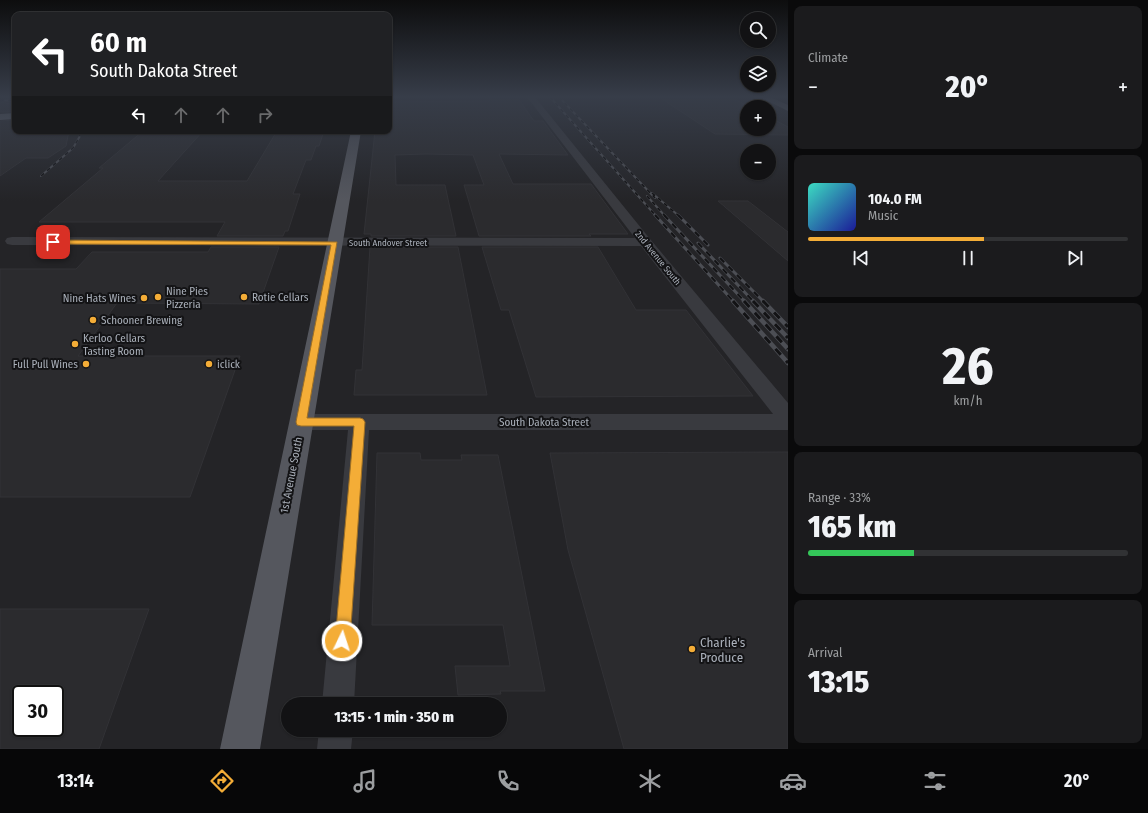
<!DOCTYPE html>
<html lang="en">
<head>
<meta charset="utf-8">
<style>
	:root { --surface:#121214; --page:#1b1b1d; --text:#f1f3f6; --muted:#9c9ea0; --line:#313234; --accent:#f4ad37 }
	body { margin:0; font-family:"Fira Sans Condensed",sans-serif; background:var(--page); color:var(--text); height:100vh; display:flex; flex-direction:column; font-size:15px; white-space:nowrap }
	* { box-sizing:border-box; margin:0 }
	p { font-size:13px; color:var(--muted) }
	.icon { flex:none; width:22px; height:22px; fill:none; stroke:currentColor; stroke-width:2; stroke-linecap:round; stroke-linejoin:round }
	.map { position:relative; flex:1; overflow:hidden }
	.details { display:flex; flex-direction:column; gap:6px; padding:6px; background:#0a0a0b; width:360px }
	.details>* { flex:none }
	.top-card { position:absolute; left:12px; top:12px; width:380px; height:122px; border-radius:8px; box-shadow:0 1px 3px #0004,0 0 0 1px var(--line); background:#202124; color:#fff; overflow:hidden }
	.controls { position:absolute; left:740px; top:12px; display:grid; gap:8px }
	.controls a { display:grid; place-items:center; width:36px; height:36px; border-radius:50%; background:var(--surface); box-shadow:0 1px 3px #0004,0 0 0 1px var(--line); font-size:20px }
	.speed { position:absolute; left:12px; top:685px; display:flex; gap:8px; font-size:20px; font-weight:700; text-align:center }
	.speed>* { display:grid; place-content:center; width:52px; height:52px; border-radius:50%; background:var(--surface); box-shadow:0 1px 3px #0004,0 0 0 1px var(--line); line-height:1 }
	.speed .limit { border:2px solid #111; border-radius:6px; background:#fff; color:#111 }
	.pin { position:absolute; display:grid; place-items:center; width:34px; height:34px; color:#fff; margin:-17px; border-radius:8px; box-shadow:0 2px 6px #0006 }
	.me { position:absolute; width:44px; margin:-22px; rotate:4deg; stroke-linejoin:round; filter:drop-shadow(0 0 3px #0008) }
	.turn { display:flex; align-items:center; gap:14px; height:84px; padding:0 12px; font-size:18px }
	.turn .icon { width:52px; height:52px; stroke-width:2.5 }
	.turn b { display:block; font-size:28px; line-height:34px }
	.lanes { display:flex; align-items:center; height:38px; padding:0 12px; background:#0003; justify-content:center; gap:20px; direction:ltr }
	.lanes .off { opacity:.35 }
	.big { font-size:30px; font-weight:800; line-height:1.1 }
	.details .tile { flex:1; display:flex; flex-direction:column; justify-content:center; gap:6px; min-width:0; padding:0 14px; border-radius:8px; background:var(--page) }
	.details .dial { align-items:center; gap:0 }
	.dial b { font-size:52px; line-height:1 }
	.song { display:flex; align-items:center; gap:12px }
	.cover { width:48px; height:48px; border-radius:6px; background:linear-gradient(135deg,hsl(170 70% 55%),hsl(240 70% 35%)) }
	.played { height:4px; border-radius:2px; background:linear-gradient(90deg,var(--accent) 55%,var(--line) 55%) }
	.keys { display:flex; justify-content:space-around; direction:ltr }
	.heat { display:flex; justify-content:space-between; align-items:center; font-size:22px; direction:ltr }
	.charge { height:6px; border-radius:3px; background:linear-gradient(90deg,#34c759 33%,var(--line) 0) }
	.trip { position:absolute; left:281px; top:697px; width:226px; height:40px; border-radius:20px; background:var(--surface); box-shadow:0 1px 3px #0004,0 0 0 1px var(--line); font-weight:800; line-height:40px; text-align:center }
	.tabs { display:flex; height:64px; justify-content:space-around; align-items:center; background:#070708; color:var(--muted) }
	.tabs .icon { width:28px; height:28px }
	.tabs .on { color:var(--accent) }
	.tabs b { font-size:18px; color:var(--text) }
	main { display:flex; flex:1; min-height:0 }
	.map>svg:first-child { display:block }
	.built { fill:#242427; fill-rule:evenodd }
	.building { fill:#2b2b2e; stroke:#323236; fill-rule:evenodd }
	.lines { fill:none; stroke-linecap:round; stroke-linejoin:round }
	.street { fill:#393a3f; fill-rule:evenodd }
	.primary { fill:#55575e; fill-rule:evenodd }
	.highway { fill:#656870; fill-rule:evenodd }
	.rail-far2-casing { stroke:#4c4e54; stroke-width:2 }
	.rail-far1-casing { stroke:#4c4e54; stroke-width:3 }
	.rail-casing { stroke:#4c4e54; stroke-width:4.5 }
	.rail-far2 { stroke:#131315; stroke-width:1.5; stroke-dasharray:4; stroke-linecap:butt }
	.rail-far1 { stroke:#131315; stroke-width:2; stroke-dasharray:6; stroke-linecap:butt }
	.rail { stroke:#131315; stroke-width:3; stroke-dasharray:8; stroke-linecap:butt }
	.route { fill:#f4ad37; stroke:#9f7024 }
	.poi-dot { fill:#f4ad37; stroke:#131315; stroke-width:1.5 }
	.labels { text-anchor:middle; stroke-width:4; stroke-linejoin:round; paint-order:stroke }
	.far-street-label { font-size:9px; fill:#aab0ba; stroke:#131315 }
	.poi-label { font-size:11px; fill:#aab0ba; stroke:#131315; text-anchor:start }
	.street-label { font-size:11px; fill:#aab0ba; stroke:#131315 }
	.near-poi-label { font-size:13px; fill:#aab0ba; stroke:#131315; text-anchor:start }
</style>
</head>
<body>
<main>
<div class="map">
<svg width="788" height="749" viewBox="0 0 788 749">
	<rect width="100%" height="100%" fill="#18181a"/>
	<!-- built -->
	<path class="built" d="M0,97H15V131H389V97H788V749H0ZM747,107H769V129H747ZM747,151H769V173H747ZM21,694H55V728H21ZM288,704H500V730H288Z"/>
	<!-- building -->
	<path class="building" d="M491,97H517L534,121H543L568,155L499,154L513,184H591L628,234H589L591,236H479L464,185H484L473,155L426,154L395,155L396,185H445L456,236H371V234H364L375,131H389V102L489,101Z
		M659,97H730L750,107H747V129H769V117L788,127V135L715,134Z
		M0,102L15,105V112H0Z
		M15,120V131H69L66,146L48,158H26L0,176V121Z
		M143,131H203L158,181H247L277,131H324L319,146H316L311,160H306L293,194H300L288,231H285L283,236H217L225,222H39L103,168H99Z
		M718,201H748L788,232V261Z
		M211,247H279L259,304L117,303L78,356H240L190,497H0V269H76L92,252H208Z
		M370,247H458L487,395H354L356,370H362Z
		M482,247H598L636,310H686L753,396L536,397L509,310H501Z
		M788,452V749H624L568,550L550,453Z
		M377,453H420L421,460H462L461,455H498L545,691H500L501,694L458,695L455,666H510L503,625H372Z
		M0,609H149L99,749H0ZM21,694H55V728H21Z"/>
	<g class="lines">
		<!-- street -->
		<path class="street" d="M527,97H535L650,239L788,403V430H369L354,704H322L348,430H301L294,428L291,422L294,416L301,414H773L641,246L12,245L7,244L5,241L7,238L12,237L635,238Z
			M319,730H353L351,749H317Z"/>
		<!-- primary -->
		<path class="primary" d="M760,97H770L788,105V111Z
			M351,131H361L260,749H220Z"/>
		<!-- highway -->
		<path class="highway" d="M15,113V119L0,120V114Z"/>
		<defs>
			<path id="rail-far2" d="M550,97L656,216
				M559,97L655,198
				M0,100L15,101
				M41,176L73,148L80,136L79,131
				M652,193L679,216
				M647,196L665,216"/>
			<path id="rail-far1" d="M655,215L734,302
				M664,215L745,302
				M678,215L708,245
				M698,243L754,302
				M720,258L764,302"/>
			<path id="rail" d="M733,301L788,363
				M744,301L788,349
				M753,301L788,338
				M763,301L788,327"/>
		</defs>
		<!-- rail-far2 casing -->
		<use href="#rail-far2" class="rail-far2-casing"/>
		<!-- rail-far1 casing -->
		<use href="#rail-far1" class="rail-far1-casing"/>
		<!-- rail casing -->
		<use href="#rail" class="rail-casing"/>
		<!-- rail-far2 -->
		<use href="#rail-far2" class="rail-far2"/>
		<!-- rail-far1 -->
		<use href="#rail-far1" class="rail-far1"/>
		<!-- rail -->
		<use href="#rail" class="rail"/>
	</g>
	<!-- sky -->
	<linearGradient id="sky" x2="0" y2="1"><stop stop-color="#0d0d0e"/><stop offset="0.48" stop-color="#373d49"/><stop offset="1" stop-color="#373d49" stop-opacity="0"/></linearGradient>
	<rect width="788" height="201" fill="url(#sky)"/>
	<!-- route -->
	<path class="route" d="M51,240L337,242L307,418H360L363,419L365,422L350,641L348,646L342,649L337,646L335,641L354,426H301L297,425L296,422L331,245L53,244L51,243Z"/>
	<!-- markers -->
	<g class="poi-dot">
		<circle cx="158" cy="297" r="4"/>
		<circle cx="244" cy="297" r="4"/>
		<circle cx="144" cy="298" r="4"/>
		<circle cx="93" cy="320" r="4"/>
		<circle cx="75" cy="344" r="4"/>
		<circle cx="86" cy="364" r="4"/>
		<circle cx="209" cy="364" r="4"/>
		<circle cx="692" cy="649" r="4"/>
	</g>
	<g class="labels">
		<!-- far-street labels -->
		<g class="far-street-label">
			<text x="388" y="246">South Andover Street</text>
			<text transform="translate(658 258) rotate(51)" y="3">2nd Avenue South</text>
		</g>
		<!-- poi labels -->
		<g class="poi-label">
			<text x="166" y="295">Nine Pies<tspan x="166" dy="13">Pizzeria</tspan></text>
			<text x="252" y="301">Rotie Cellars</text>
			<text x="136" y="302" text-anchor="end">Nine Hats Wines</text>
			<text x="101" y="324">Schooner Brewing</text>
			<text x="83" y="342">Kerloo Cellars<tspan x="83" dy="13">Tasting Room</tspan></text>
			<text x="78" y="368" text-anchor="end">Full Pull Wines</text>
			<text x="217" y="368">iclick</text>
		</g>
		<!-- street labels -->
		<g class="street-label">
			<text x="544" y="426">South Dakota Street</text>
			<text transform="translate(291 475) rotate(-79)" y="4">1st Avenue South</text>
		</g>
		<!-- near-poi labels -->
		<g class="near-poi-label">
			<text x="700" y="647">Charlie's<tspan x="700" dy="15">Produce</tspan></text>
		</g>
	</g>
</svg>
<div class="controls">
<a><svg class="icon" aria-label="search" viewBox="0 0 24 24"><circle cx="10" cy="10" r="6"/><path d="M15 15l6 6"/></svg></a>
<a><svg class="icon" aria-label="layers" viewBox="0 0 24 24"><path d="M12 4l9 5-9 5-9-5zM3 14l9 5 9-5"/></svg></a>
<a>+</a>
<a>−</a>
</div>
<div class="speed"><div class="limit">30</div></div>
<div class="pin" style="left:53px;top:242px;background:#d93025"><svg class="icon" aria-label="arrive" viewBox="0 0 24 24"><path d="M6 21V4h12l-3 4 3 4H6"/></svg></div>
<svg class="me" style="left:342px;top:641px" viewBox="-20 -20 40 40"><circle r="17" fill="#f4ad37" stroke="#fff" stroke-width="3"/><path d="M0-11L8 9 0 5-8 9z" fill="#fff"/></svg>
<div class="trip">13:15 · 1 min · 350 m</div>
<div class="top-card">
<div class="turn"><svg class="icon" aria-label="left" viewBox="0 0 24 24"><path d="M17 20v-9H6M10 6l-5 5 5 5"/></svg><div><b>60 m</b>South Dakota Street</div></div>
<div class="lanes"><svg class="icon" aria-label="left" viewBox="0 0 24 24"><path d="M17 20v-9H6M10 6l-5 5 5 5"/></svg><svg class="icon off" aria-label="ahead" viewBox="0 0 24 24"><path d="M12 20V5M6 11l6-6 6 6"/></svg><svg class="icon off" aria-label="ahead" viewBox="0 0 24 24"><path d="M12 20V5M6 11l6-6 6 6"/></svg><svg class="icon off" aria-label="right" viewBox="0 0 24 24"><path d="M7 20v-9h11M14 6l5 5-5 5"/></svg></div>
</div>
</div>
<section class="details">
<div class="tile"><p>Climate</p>
<div class="heat"><a>−</a><b class="big">20°</b><a>+</a></div>
</div>
<div class="tile">
<div class="song"><i class="cover"></i><div><b>104.0 FM</b><p>Music</p></div></div>
<div class="played"></div>
<div class="keys"><svg class="icon" aria-label="previous" viewBox="0 0 24 24"><path d="M18 5L8 12l10 7zM5 5v14"/></svg><svg class="icon" aria-label="pause" viewBox="0 0 24 24"><path d="M8 5v14M16 5v14"/></svg><svg class="icon" aria-label="next" viewBox="0 0 24 24"><path d="M6 5l10 7-10 7zM19 5v14"/></svg></div>
</div>
<div class="tile dial"><b>26</b><p>km/h</p></div>
<div class="tile"><p>Range · 33%</p><b class="big">165 km</b><div class="charge"></div></div>
<div class="tile"><p>Arrival</p><b class="big">13:15</b></div>
</section>
</main>
<nav class="tabs">
<b>13:14</b>
<svg class="icon on" aria-label="directions" viewBox="0 0 24 24"><path d="M12 3l9 9-9 9-9-9zM9 14v-3h6M13 9l2 2-2 2"/></svg>
<svg class="icon" aria-label="music" viewBox="0 0 24 24"><path d="M9 18V5l10-2v13"/><circle cx="6" cy="18" r="3"/><circle cx="16" cy="16" r="3"/></svg>
<svg class="icon" aria-label="phone" viewBox="0 0 24 24"><path d="M5 4h4l2 5-3 2q2 4 5 5l2-3 5 2v4C11 20 4 13 5 4z"/></svg>
<svg class="icon" aria-label="climate" viewBox="0 0 24 24"><path d="M12 3v18M4 7l16 10M4 17L20 7"/></svg>
<svg class="icon" aria-label="car" viewBox="0 0 24 24"><path d="M5 17H2v-5l4-1 3-4h7l3 4 3 1v5h-3M9 17h6M6 11h13"/><circle cx="7" cy="17" r="2"/><circle cx="17" cy="17" r="2"/></svg>
<svg class="icon" aria-label="filters" viewBox="0 0 24 24"><path d="M4 7h16M4 17h16"/><circle cx="9" cy="7" r="2"/><circle cx="15" cy="17" r="2"/></svg>
<b>20°</b>
</nav>
</body>
</html>
